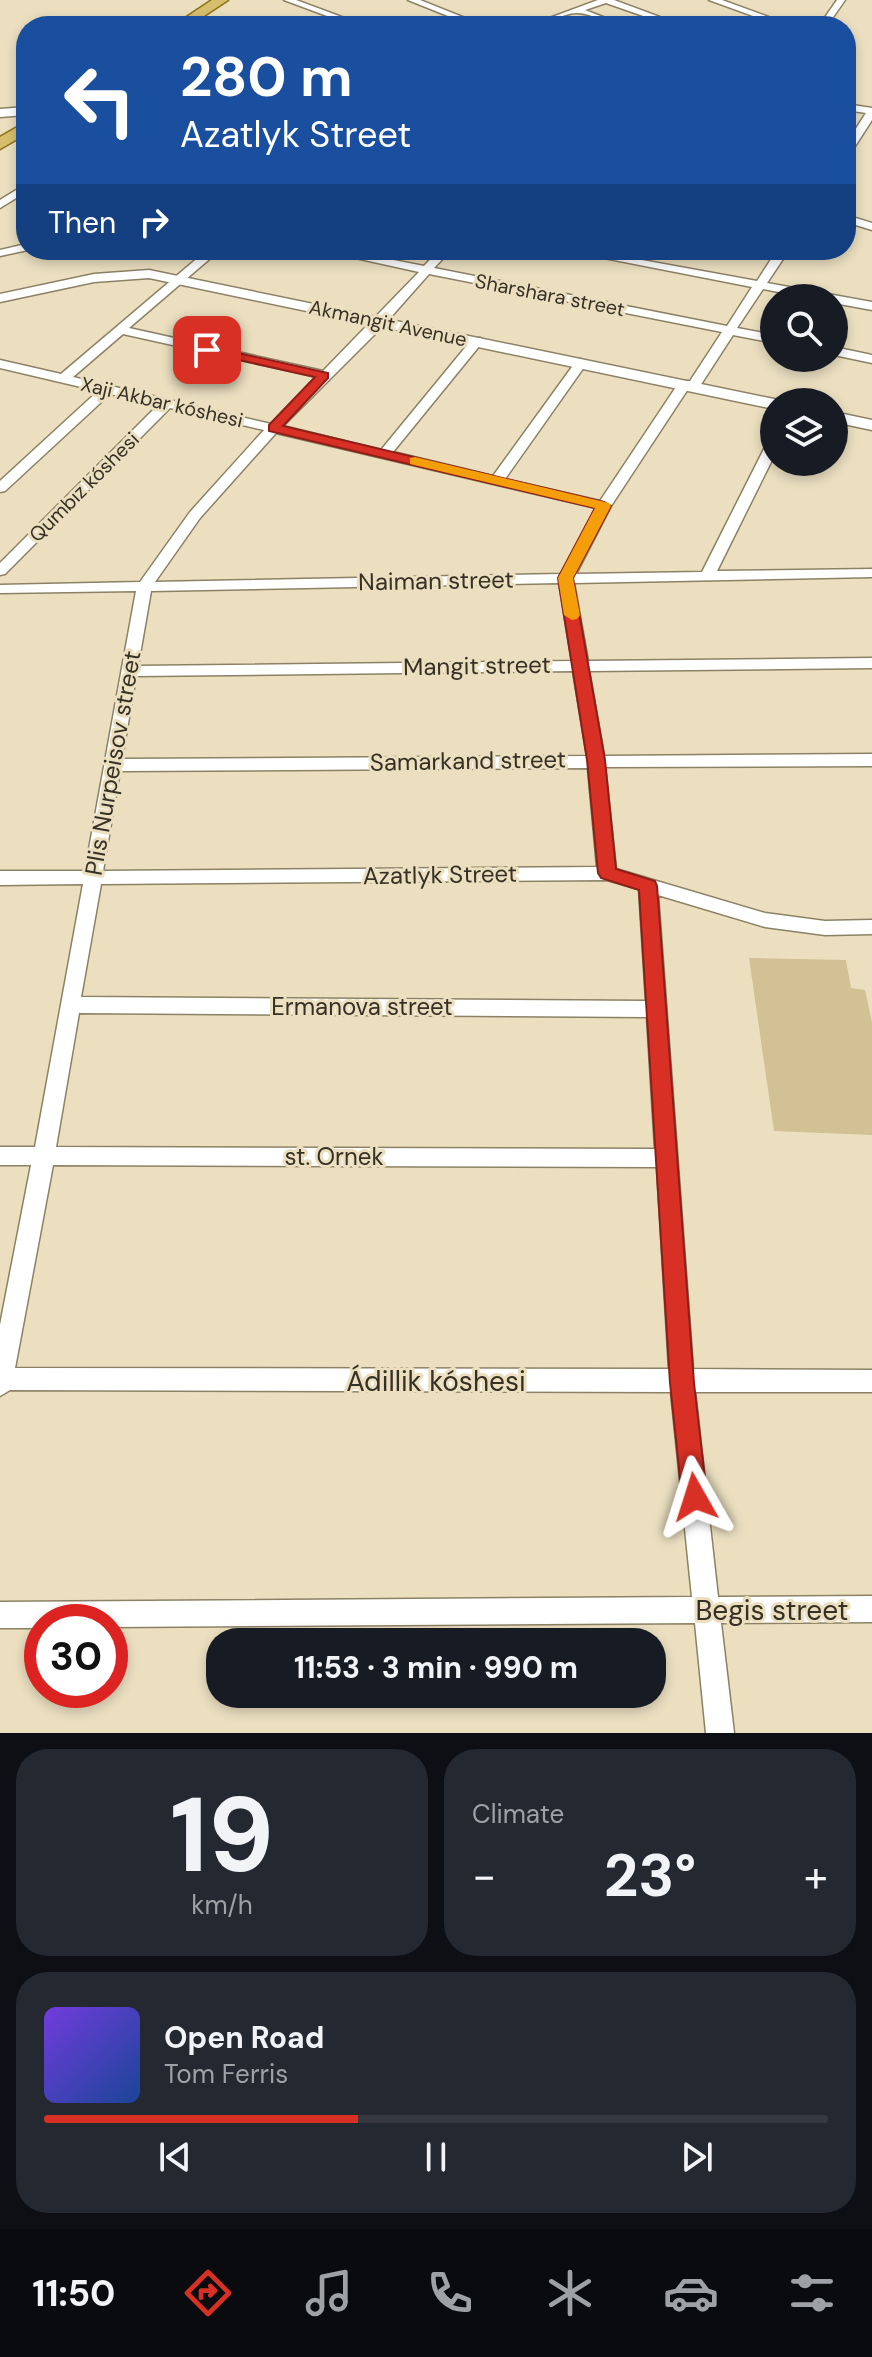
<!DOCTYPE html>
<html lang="en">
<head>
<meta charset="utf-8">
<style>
	:root { --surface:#171b24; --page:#242831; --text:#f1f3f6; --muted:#9ea1a6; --line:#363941; --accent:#d93025 }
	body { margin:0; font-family:"DM Sans",sans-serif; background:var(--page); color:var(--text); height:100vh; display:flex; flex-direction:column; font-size:30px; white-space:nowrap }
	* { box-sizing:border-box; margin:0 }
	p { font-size:26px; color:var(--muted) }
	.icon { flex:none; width:44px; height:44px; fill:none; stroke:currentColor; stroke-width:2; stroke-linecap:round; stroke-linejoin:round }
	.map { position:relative; height:1733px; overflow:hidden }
	.details { display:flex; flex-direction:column; gap:16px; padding:16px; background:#0d0f14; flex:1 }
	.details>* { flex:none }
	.hud { position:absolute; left:16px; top:16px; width:840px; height:244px; border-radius:32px; box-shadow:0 4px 12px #0003; background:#1a4fa0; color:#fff; overflow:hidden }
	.fabs { position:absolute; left:760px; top:284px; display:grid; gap:16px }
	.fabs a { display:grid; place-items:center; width:88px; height:88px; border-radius:50%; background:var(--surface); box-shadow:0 4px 12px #0003; font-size:40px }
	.speed { position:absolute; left:24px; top:1604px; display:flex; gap:16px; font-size:40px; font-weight:700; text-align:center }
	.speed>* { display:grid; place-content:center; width:104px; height:104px; border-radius:50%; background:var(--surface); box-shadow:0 4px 12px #0003; line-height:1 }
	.speed .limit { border:12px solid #d22; background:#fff; color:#111 }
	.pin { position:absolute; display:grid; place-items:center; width:68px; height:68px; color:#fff; margin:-34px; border-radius:16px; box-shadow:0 4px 12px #0006 }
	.me { position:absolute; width:88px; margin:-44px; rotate:354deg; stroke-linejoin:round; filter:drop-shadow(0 0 6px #0008) }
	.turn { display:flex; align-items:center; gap:28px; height:168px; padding:0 32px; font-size:36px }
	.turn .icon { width:104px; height:104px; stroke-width:2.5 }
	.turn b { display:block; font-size:56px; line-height:68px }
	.then { display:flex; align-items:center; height:76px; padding:0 32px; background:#0003; gap:16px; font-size:30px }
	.big { font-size:60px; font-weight:700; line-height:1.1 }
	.details .widget { flex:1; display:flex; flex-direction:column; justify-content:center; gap:12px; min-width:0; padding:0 28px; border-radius:32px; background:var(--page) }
	.details .dial { align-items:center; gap:0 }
	.dial b { font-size:104px; line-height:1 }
	.song { display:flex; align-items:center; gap:24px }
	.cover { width:96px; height:96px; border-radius:12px; background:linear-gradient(135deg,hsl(260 70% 55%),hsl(220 70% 35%)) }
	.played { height:8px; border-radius:4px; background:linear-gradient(90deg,var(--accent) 40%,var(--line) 40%) }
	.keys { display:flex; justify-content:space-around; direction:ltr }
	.heat { display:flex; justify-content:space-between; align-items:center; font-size:44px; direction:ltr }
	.details .tiles { flex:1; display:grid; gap:16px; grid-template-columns:1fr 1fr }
	.widget:last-child { grid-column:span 2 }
	.trip { position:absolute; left:206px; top:1628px; width:460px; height:80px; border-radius:32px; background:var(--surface); box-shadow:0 4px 12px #0003; font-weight:700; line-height:80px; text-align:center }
	.tabs { display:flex; height:128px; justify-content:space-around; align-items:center; background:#090b0e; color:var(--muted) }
	.tabs .icon { width:56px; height:56px }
	.tabs .selected { color:var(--accent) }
	.tabs b { font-size:36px; color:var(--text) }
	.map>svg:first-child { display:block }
	.green { fill:#d1c195 }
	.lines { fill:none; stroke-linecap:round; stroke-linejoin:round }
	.minor-casing { stroke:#8c8164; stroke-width:3 }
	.tertiary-casing { stroke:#8c8164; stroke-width:3 }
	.primary-casing { stroke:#8c7115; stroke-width:3 }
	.minor { fill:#fff; fill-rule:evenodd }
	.tertiary { fill:#fff; fill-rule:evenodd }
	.primary { fill:#d6be6d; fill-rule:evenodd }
	.route { fill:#d93025; stroke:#8d1f18; stroke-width:2 }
	.slow { fill:#f59e0b }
	.labels { text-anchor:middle; stroke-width:6; stroke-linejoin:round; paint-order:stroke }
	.far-street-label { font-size:20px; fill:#363125; stroke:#ebdfc0 }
	.street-label { font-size:24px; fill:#363125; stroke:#ebdfc0 }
	.near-street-label { font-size:28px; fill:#363125; stroke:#ebdfc0 }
</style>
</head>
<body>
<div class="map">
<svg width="872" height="1733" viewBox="0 0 872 1733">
	<rect width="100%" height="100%" fill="#ebdfc0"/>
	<!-- green -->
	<path class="green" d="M749,958L846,960L851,988L865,990L872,1022V1135L774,1131Z"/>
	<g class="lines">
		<defs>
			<path id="minor" d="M284,0H296L366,26H354Z
				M408,0H420L485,26H473Z
				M598,0H614L684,26H672L606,3L585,10L626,26C608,26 593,13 577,13C562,13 546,26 528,26Z
				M709,0H722L774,19L767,21Z
				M837,0H845L827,26H819Z
				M846,104L872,108V120L850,154L846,155V144L866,113L846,110Z
				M26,184V192L0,208V200Z
				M846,215L872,223V230L846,222Z
				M26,244L28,250L0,256V250Z
				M207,250H220L129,328L323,371L419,272L319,250H342L424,266L439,250H451L434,268L727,326L752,287L563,250H587L757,281L777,250H789L767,283L872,302V310L834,303V298H810L763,289L737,328L774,335V343L733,335L698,389H688L611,506L576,574L702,572L767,443L774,439V456L717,571L872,569V577L574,583L588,661L872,658V668L589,671L604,756L872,754V766L605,767L616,869L765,913L825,921L872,920V934L825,935L765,927L658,895L693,1369L872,1370V1392H695L718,1597L872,1596V1622L721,1623L734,1733H706L695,1623L110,1627V1622H42V1628H0V1602L692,1597L671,1392L10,1390L0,1396V1325L31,1165H0V1147H35L83,884L0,885V871H85L136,591L0,593V585L140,582L190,512L264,430L170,408L5,574L0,575V563L158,405L110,394L5,491L0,492V481L98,391L0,368V360L61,374ZM429,274L722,332L690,381H680L600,501L505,479L587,363L581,359L577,360L493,476L393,452L481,344V338H473L381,450L283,426L383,326ZM123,334L317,377L271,424L73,377ZM276,433L596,508L561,574L155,582L200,518ZM559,583L572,661L138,666L151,591ZM573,671L587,756L122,759L136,676ZM588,768L597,867L103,871L120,771ZM607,880L639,889L646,1001L81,997L101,884ZM79,1013L647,1017L655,1149L56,1147ZM53,1165L657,1167L669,1369L15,1368Z
				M834,347L872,355V363L834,355Z"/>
			<path id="tertiary" d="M26,107V115L0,117V109Z
				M149,270L774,399L781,402H774V409L149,278L94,282L0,302V294L94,274Z
				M834,412L872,420V430L834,422Z"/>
			<path id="primary" d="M212,0H228L189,26H173Z
				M26,122V134L0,149V137Z"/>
		</defs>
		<!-- minor casing -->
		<use href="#minor" class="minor-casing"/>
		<!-- tertiary casing -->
		<use href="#tertiary" class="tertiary-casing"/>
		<!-- primary casing -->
		<use href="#primary" class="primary-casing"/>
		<!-- minor -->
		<use href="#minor" class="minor"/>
		<!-- tertiary -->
		<use href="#tertiary" class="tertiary"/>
		<!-- primary -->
		<use href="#primary" class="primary"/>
	</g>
	<!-- route -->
	<path class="route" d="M207,346L328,373V378L283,426L604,502L611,506L573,578L605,760L616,869L655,881L657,886L694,1383L707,1497L703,1505L695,1509L686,1505L682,1497L670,1383L639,890L601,878L598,873L587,760L558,578L595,508L269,431V425L315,377L203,352L201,350Z"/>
	<!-- slow -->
	<path class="slow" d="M415,457L609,503L611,506L573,578L580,615L577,619L572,620L564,615L558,578L595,508L410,464V458Z"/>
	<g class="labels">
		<!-- far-street labels -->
		<g class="far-street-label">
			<text transform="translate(550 295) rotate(11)" y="7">Sharshara street</text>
			<text transform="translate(388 323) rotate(12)" y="7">Akmangit Avenue</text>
			<text transform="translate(162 402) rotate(13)" y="7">Xaji Akbar kóshesi</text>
			<text transform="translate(84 487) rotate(-45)" y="7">Qumbız kóshesi</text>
		</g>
		<!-- street labels -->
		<g class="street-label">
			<text transform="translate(436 581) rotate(-1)" y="8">Naiman street</text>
			<text transform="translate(477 666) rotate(-1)" y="8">Mangit street</text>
			<text transform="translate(468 761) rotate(-1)" y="8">Samarkand street</text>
			<text transform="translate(113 763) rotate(-80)" y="8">Plis Nurpeisov street</text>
			<text transform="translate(440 875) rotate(-1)" y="8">Azatlyk Street</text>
			<text x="362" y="1015">Ermanova street</text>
			<text x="334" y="1165">st. Ornek</text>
		</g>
		<!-- near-street labels -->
		<g class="near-street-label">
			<text x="436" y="1391">Ádillik kóshesi</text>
			<text x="772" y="1620">Begis street</text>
		</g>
	</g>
</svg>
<div class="fabs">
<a><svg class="icon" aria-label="search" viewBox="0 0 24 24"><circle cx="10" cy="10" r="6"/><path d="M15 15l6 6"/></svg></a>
<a><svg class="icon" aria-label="layers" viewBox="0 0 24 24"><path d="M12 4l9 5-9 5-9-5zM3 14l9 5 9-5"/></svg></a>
</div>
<div class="speed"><div class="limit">30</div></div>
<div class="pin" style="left:207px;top:350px;background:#d93025"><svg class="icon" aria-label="arrive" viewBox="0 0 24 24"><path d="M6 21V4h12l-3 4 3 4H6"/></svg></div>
<svg class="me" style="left:695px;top:1497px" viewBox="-20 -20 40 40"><path d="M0-17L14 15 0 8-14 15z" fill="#d93025" stroke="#fff" stroke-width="4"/></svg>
<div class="trip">11:53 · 3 min · 990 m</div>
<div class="hud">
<div class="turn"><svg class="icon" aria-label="left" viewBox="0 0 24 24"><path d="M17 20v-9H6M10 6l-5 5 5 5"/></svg><div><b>280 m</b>Azatlyk Street</div></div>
<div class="then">Then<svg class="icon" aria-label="right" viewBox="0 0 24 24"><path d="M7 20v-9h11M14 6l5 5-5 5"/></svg></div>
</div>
</div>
<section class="details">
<div class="tiles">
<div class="widget dial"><b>19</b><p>km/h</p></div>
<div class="widget"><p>Climate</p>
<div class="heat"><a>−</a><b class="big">23°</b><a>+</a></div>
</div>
<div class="widget">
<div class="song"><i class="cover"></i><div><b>Open Road</b><p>Tom Ferris</p></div></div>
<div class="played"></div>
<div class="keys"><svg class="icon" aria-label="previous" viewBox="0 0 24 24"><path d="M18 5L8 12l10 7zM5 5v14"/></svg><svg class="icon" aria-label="pause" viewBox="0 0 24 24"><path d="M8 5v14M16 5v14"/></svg><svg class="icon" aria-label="next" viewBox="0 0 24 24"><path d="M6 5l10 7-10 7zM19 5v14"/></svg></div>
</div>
</div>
</section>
<nav class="tabs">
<b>11:50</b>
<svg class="icon selected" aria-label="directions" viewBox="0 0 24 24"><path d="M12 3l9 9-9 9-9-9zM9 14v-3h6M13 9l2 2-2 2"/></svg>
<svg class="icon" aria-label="music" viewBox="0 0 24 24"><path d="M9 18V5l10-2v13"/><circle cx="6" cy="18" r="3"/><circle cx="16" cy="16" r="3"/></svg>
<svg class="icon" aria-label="phone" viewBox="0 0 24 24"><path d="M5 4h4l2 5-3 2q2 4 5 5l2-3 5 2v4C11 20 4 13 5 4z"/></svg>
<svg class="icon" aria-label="climate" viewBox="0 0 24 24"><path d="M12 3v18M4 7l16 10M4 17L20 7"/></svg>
<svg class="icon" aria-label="car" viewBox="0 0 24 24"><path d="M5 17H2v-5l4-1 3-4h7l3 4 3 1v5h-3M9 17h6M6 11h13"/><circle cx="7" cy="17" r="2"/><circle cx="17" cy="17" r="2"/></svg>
<svg class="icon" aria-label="filters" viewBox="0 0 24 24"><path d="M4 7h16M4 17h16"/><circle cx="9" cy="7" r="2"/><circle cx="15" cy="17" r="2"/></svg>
</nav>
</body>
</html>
